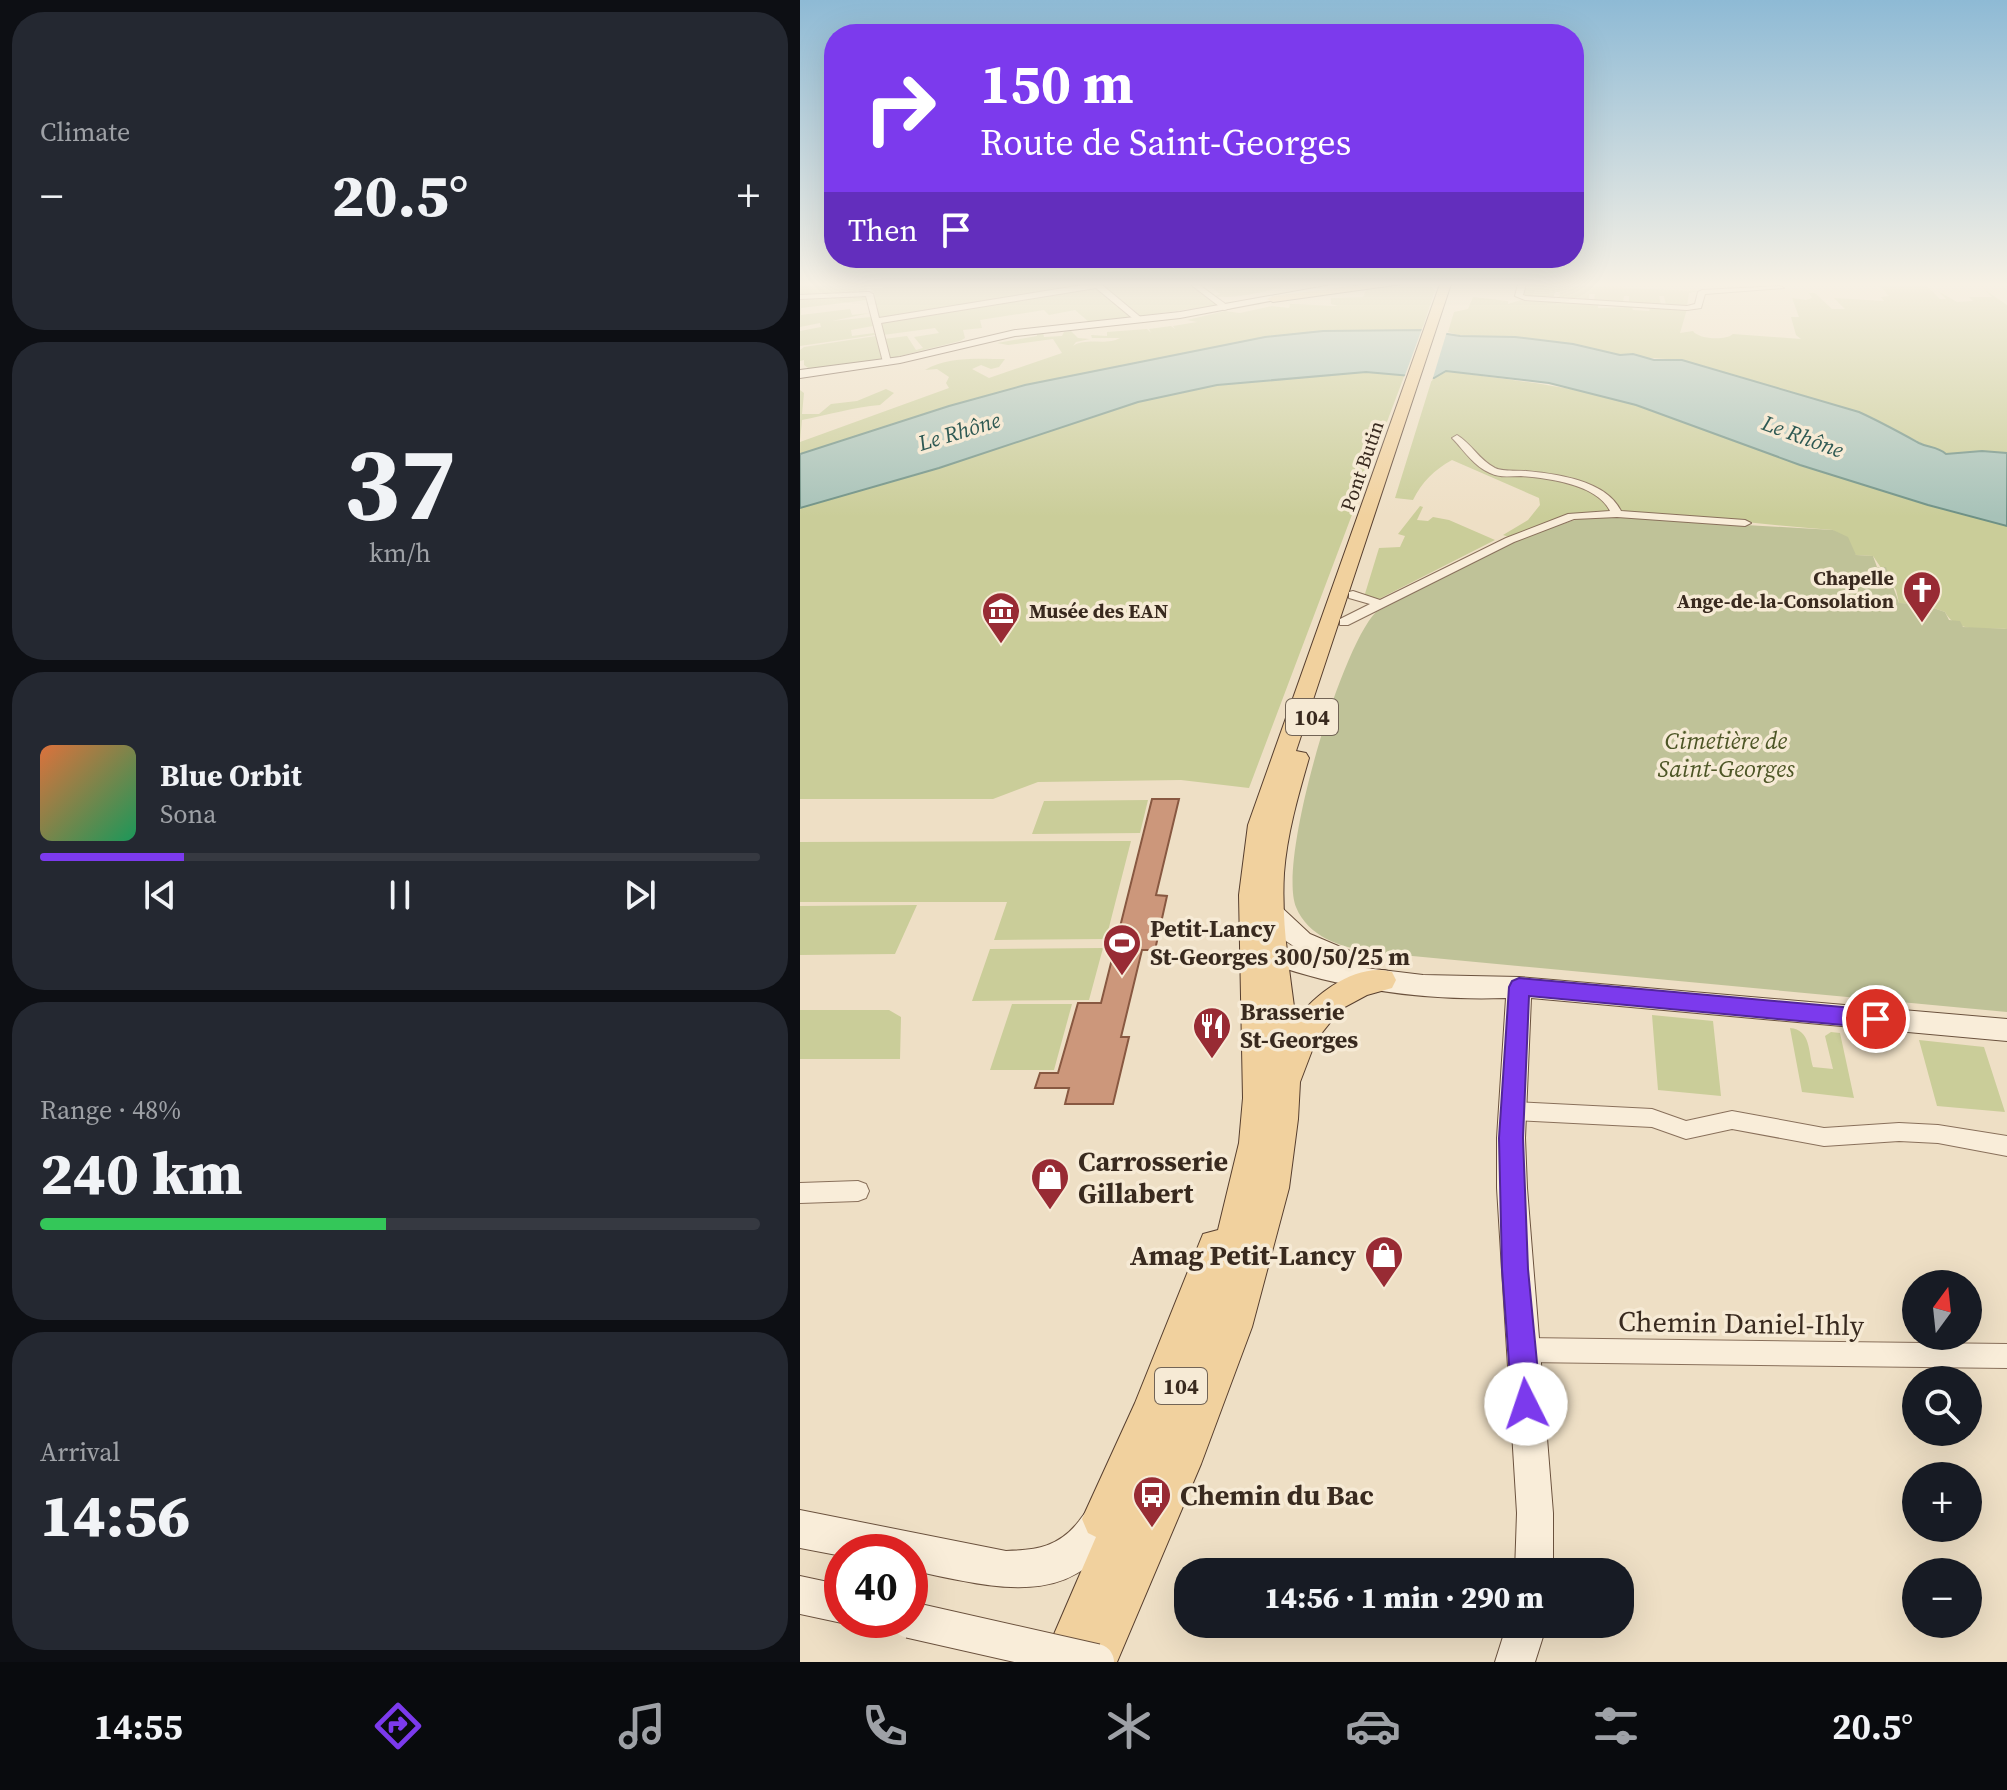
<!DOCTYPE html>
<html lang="en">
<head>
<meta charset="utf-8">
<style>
	:root { --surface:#171b24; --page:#242831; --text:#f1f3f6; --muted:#9ea1a6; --line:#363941; --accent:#7c3aed }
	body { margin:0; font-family:"Source Serif 4",serif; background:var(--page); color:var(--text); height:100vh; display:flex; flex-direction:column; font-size:30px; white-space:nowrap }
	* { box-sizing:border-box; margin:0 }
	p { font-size:26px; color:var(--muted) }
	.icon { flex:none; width:44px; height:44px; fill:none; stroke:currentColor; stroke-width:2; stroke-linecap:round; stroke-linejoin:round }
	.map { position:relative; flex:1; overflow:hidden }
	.sheet { display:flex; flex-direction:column; gap:12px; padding:12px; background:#0d0f14; width:800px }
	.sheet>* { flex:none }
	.top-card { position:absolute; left:24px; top:24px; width:760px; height:244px; border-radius:32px; box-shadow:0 8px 32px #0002; background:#7c3aed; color:#fff; overflow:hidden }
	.needle { width:52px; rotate:15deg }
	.buttons { position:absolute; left:1102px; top:1270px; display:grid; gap:16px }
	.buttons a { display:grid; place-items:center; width:80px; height:80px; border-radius:50%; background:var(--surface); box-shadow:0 8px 32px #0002; font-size:40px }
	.speed { position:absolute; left:24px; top:1534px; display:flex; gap:16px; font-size:40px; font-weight:700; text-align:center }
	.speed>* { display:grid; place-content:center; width:104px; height:104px; border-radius:50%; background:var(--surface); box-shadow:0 8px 32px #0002; line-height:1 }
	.speed .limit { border:12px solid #d22; background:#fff; color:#111 }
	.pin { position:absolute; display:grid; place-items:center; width:68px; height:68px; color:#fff; margin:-34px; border:4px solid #fff; border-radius:50%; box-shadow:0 2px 8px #0007 }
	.me { position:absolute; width:88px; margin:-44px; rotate:356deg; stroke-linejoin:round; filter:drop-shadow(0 0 6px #0008) }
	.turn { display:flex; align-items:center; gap:28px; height:168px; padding:0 24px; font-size:36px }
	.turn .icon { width:104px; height:104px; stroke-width:2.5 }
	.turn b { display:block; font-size:56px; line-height:68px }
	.then { display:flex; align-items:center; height:76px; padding:0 24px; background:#0003; gap:16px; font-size:30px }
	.big { font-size:60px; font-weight:800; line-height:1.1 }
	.sheet .card { flex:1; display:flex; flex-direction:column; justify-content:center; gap:12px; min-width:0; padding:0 28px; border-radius:32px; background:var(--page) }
	.sheet .dial { align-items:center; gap:0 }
	.dial b { font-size:104px; line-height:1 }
	.song { display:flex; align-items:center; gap:24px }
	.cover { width:96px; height:96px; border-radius:12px; background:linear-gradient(135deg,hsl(20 70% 55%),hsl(150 70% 35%)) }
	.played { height:8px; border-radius:4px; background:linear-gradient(90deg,var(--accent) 20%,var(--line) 20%) }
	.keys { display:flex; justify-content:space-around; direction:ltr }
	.heat { display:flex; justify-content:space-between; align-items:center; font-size:44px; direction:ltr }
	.charge { height:12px; border-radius:6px; background:linear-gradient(90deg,#34c759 48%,var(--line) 0) }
	.trip { position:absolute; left:374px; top:1558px; width:460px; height:80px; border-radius:32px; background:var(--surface); box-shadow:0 8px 32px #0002; font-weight:800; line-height:80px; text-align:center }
	.tab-bar { display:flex; height:128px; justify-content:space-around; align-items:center; background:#090b0e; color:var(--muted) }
	.tab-bar .icon { width:56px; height:56px }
	.tab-bar .on { color:var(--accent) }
	.tab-bar b { font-size:36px; color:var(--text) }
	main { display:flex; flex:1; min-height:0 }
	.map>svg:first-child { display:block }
	.green { fill:#cacd99 }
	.cemetery { fill:#bfc298 }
	.water { fill:#a7c2b8; stroke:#6d9085; stroke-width:2 }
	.pier { fill:#eedfc5 }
	.building { fill:#cc977b; stroke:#885841; stroke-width:2 }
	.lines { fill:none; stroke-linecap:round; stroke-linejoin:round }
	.street-casing { stroke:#89705b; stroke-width:2 }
	.secondary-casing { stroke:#6b523e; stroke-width:2 }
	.primary-casing { stroke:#573f2f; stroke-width:2 }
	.street { fill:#f9edd9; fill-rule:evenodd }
	.secondary { fill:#f9edd9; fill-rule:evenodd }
	.primary { fill:#f1d19e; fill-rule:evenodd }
	.secondary-bridge-casing { stroke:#6b523e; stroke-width:38; stroke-linecap:butt }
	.secondary-bridge { stroke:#f9edd9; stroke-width:36 }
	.route { fill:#7c3aed; stroke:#51269a; stroke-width:2 }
	.labels { text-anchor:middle; stroke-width:7; stroke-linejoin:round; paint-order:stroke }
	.far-street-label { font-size:20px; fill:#392a1f; stroke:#f6ead5 }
	.far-poi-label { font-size:20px; font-weight:bold; fill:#392a1f; stroke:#f6ead5; text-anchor:end }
	.far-water-label { font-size:22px; font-style:italic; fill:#2e5953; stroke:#f6ead5 }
	.shield { fill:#f6ead5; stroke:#726456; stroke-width:2 }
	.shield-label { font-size:22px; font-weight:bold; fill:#392a1f }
	.park-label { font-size:24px; font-style:italic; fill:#4d5626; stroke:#f6ead5 }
	.poi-label { font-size:24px; font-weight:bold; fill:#392a1f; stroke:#f6ead5; text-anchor:start }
	.near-poi-label { font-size:28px; font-weight:bold; fill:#392a1f; stroke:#f6ead5; text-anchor:start }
	.near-street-label { font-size:28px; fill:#392a1f; stroke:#f6ead5 }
</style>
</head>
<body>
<main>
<section class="sheet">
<div class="card"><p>Climate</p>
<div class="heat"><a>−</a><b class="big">20.5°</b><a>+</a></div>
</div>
<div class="card dial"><b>37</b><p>km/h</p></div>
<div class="card">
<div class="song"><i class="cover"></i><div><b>Blue Orbit</b><p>Sona</p></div></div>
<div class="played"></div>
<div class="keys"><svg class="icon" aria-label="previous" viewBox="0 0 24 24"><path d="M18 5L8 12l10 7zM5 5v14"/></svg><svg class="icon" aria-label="pause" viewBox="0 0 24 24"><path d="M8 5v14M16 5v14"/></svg><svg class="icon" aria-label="next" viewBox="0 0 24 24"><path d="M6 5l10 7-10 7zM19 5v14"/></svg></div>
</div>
<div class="card"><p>Range · 48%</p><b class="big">240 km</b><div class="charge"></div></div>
<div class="card"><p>Arrival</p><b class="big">14:56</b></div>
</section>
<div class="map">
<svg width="1207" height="1662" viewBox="0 0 1207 1662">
	<rect width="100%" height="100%" fill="#eedfc5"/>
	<!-- green -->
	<path class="green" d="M0,284H289L89,317H79L70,286H66L67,291L0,296Z
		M299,284H390L418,305L341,316Z
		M407,284H489C474,290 434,300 415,296L420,294Z
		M604,284L629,286L635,290L622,330L523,331L465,337L225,385L149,406L0,454V442L149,388L146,383L149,377L137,369L125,370C147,356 180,359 205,359L199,367L191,369L181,365L172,369L189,378L262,353L253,339L208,345L197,343L237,336V333L243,332L244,337L262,336L264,332L271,331L278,338L290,339L276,342L273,346C287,337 306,346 320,338H292L291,335L307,336V332L347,329L351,333L349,329L371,326L375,329L373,326L397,322L387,320L425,311L440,313L472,306L489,308L490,304L538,306L531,304V298L563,297L566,290Z
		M726,284L898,291L889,293L887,306L866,305L864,296H859L861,305L829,303V296H824L823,303L794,301L795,294H789V301L759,299L760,292H755L753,299L723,295Z
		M1078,284H1125L1140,299H1146L1138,291L1157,302L1173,301L1169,297H1192L1185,290L1207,305V453L1165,452L1207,456V475L1145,460V457L1164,462L1157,453L1143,454L1059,412L882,360C861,359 841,357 820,355C786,351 751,340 716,337C694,335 668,340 648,332L654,312L668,309L673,297L708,301V304L724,299L798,305V308L832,307L833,310L849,311L850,308L887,309L880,333L893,331C898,339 925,341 933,334L1001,339L996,335L991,317H999L992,298L1006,300L1012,298L1009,293H1015L1032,309H1045L1034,298L1084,301L1081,297L1089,296Z
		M291,288L298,289L333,317L289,322L275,310L249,315L244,310L180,320L182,328L163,330L165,338L160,341L92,358H89L84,339L107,336L116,350L123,348L114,337L139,333L135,328L83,335L80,324Z
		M65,294L67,300L1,308V315L50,309L52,315L70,313L32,321L71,317L73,326L51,330L52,336L74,333L75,335L0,346V331L21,327L20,323L0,327V298Z
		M76,336L82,359L79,361L11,370L4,365V360L0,361V350L4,347Z
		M645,371C710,380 774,386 837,405C961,442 1081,493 1207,526V629C1187,628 1156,634 1145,612L1122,604L1099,603L1096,590L1073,556L1056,555L1033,530C962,525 893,515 822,511L813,508L812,511C773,511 744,522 709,537L703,535L728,520L740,505L739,498L652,460C634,470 622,482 613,500L595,498L632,379Z
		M566,372L605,374L449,788L381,780L238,782L193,799H0V508L139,468L338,402L417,385Z
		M86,389L94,393L80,405C54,407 28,415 2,420L0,441V390L4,393L2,414H19L31,404L57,401Z
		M620,506L623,507L617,520L628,521L633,517L649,520L695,540L579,599L564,597L579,548L600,547L605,536L598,534Z
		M348,800L340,833L232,834L244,801Z
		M331,841L306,939L194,940L207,902H0V842Z
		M117,905L95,954L0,955V906Z
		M303,948L289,1000L172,1001L190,949Z
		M212,1004H272L254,1070H190Z
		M0,1010H89L101,1017L100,1059H0Z
		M852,1015L913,1021L921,1096L858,1090Z
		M990,1028C1011,1030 1008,1051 1013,1067L1033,1069L1025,1036L1031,1032L1040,1033L1054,1098L1002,1092Z
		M1119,1040L1184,1047L1205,1112L1137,1106Z"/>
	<!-- cemetery -->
	<path class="cemetery" d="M790,516L1033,530L1048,537L1056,555L1073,556L1077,567H1086L1099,603L1122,604L1145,612L1149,620L1160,621L1163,627L1207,629V1012L570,952C541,947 508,937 496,907C477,860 541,647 576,612C646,577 714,535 790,516Z"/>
	<!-- water -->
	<path class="water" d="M622,330L660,336L715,337L773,344L820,355L833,354L854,360H882L1059,412C1081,422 1099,432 1119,443C1129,448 1137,446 1146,454L1182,451L1207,453V526L1128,505L1000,465L836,405L749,383L646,371L634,378L566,372L417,385L338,402L139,468L0,508V454L149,406L225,385L465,337L523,331Z"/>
	<!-- pier -->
	<path class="pier" d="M623,326L648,328L632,381L604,378Z"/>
	<!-- building -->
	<path class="building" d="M352,799H379L356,895L367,896L355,950H342L321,1037H329L313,1104H265L269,1088H235L240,1073H258L278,1003H301Z"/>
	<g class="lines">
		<defs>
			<path id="street" d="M289,284H301L344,320L337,322L296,288L81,323L91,362L87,365L83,362L66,296L0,299V295L69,292L73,294L79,318Z
				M390,284H398L431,308L424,310Z
				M718,284H726L723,295L726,296L887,306L895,304L898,292L902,290L980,286L984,288L905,294L901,308L887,310L725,300L715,296Z
				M657,435C671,443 679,460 695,468C704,472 716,470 726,471C756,474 806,480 821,511L945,520L951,523L945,526L817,517L774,519L714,542L548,625H540V619L570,604L549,598V592L553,591L580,600L706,538L768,514L810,511C797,484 747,478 721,476C710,476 700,478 690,473C675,467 665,452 654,440L652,438Z
				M712,1102L852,1109L886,1121L932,1111L1024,1128L1099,1123L1138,1125L1207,1136V1156L1138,1143L1099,1141L1024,1146L932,1129L886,1139L852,1127L712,1120L705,1117L702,1111L705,1105Z
				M58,1181L66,1184L69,1191L66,1198L58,1201L0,1203V1183Z
				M722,1338L1207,1344V1368L722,1362L713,1359L710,1350L713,1341Z"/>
			<path id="secondary" d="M537,284H560L380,318L215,336L100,363L0,378V370L100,357L215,330L380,312Z
				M472,903L480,906L510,934L557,954L560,961L557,967L623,975L719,977L1207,1019V1041L731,998L725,1138L727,1188L753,1513V1572H715L717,1513L697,1188V1138L706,998C619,1001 533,988 452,957L449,950L452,943L461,940L519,959C495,949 473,935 460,912L464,906Z
				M302,1500L315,1506L321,1519C281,1616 189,1586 110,1570V1552H42V1556L0,1548V1510L206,1551C237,1550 259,1547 279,1521C287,1510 290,1506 302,1500Z
				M0,1576L42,1585V1620H50L42,1623L0,1614Z
				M707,1624H747L735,1662H695Z"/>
			<path id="primary" d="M568,284H602L473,302L467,299L473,296Z
				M640,284H651L496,751L506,753L509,758C498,796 487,834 484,873C481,923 490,973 496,1022C511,995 559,961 592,972L596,980L592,988L567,995L541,1009L516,1040L500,1082L498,1119L489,1188L452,1327L401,1464L317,1662H242L296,1537L288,1533L282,1519L335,1403L403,1234L418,1230L439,1143L443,1098L439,895L448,825Z"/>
		</defs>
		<!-- street casing -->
		<use href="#street" class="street-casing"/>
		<!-- secondary casing -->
		<use href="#secondary" class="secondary-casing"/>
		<!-- primary casing -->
		<use href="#primary" class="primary-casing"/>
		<!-- street -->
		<use href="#street" class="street"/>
		<!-- secondary -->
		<use href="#secondary" class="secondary"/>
		<!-- primary -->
		<use href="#primary" class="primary"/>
		<defs>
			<path id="secondary-bridge" d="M110,1620L296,1662"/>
		</defs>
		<!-- secondary-bridge casing -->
		<use href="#secondary-bridge" class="secondary-bridge-casing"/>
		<!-- secondary-bridge -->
		<use href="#secondary-bridge" class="secondary-bridge"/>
	</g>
	<!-- sky -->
	<linearGradient id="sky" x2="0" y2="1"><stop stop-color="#8ebad5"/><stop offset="0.55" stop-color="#f7f1e5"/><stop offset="1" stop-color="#f7f1e5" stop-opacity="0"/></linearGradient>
	<rect width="1207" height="517" fill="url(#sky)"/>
	<!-- route -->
	<path class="route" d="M719,978L1076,1010L1083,1012L1087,1019L1083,1025L1076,1028L729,996L723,1138L728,1269L741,1404L737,1415L726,1419L716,1415L712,1404L702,1269L699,1138L709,987L712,981Z"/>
	<!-- icons -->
	<defs>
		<symbol id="church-pin" viewBox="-11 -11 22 30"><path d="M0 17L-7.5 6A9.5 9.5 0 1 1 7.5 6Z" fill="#982b34" stroke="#f6ead5"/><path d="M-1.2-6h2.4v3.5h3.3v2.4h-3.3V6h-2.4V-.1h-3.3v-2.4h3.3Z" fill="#fff"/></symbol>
		<symbol id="museum-pin" viewBox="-11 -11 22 30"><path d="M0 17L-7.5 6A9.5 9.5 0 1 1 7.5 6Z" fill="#982b34" stroke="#f6ead5"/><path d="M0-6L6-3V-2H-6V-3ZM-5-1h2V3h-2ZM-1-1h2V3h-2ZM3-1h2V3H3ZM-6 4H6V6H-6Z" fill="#fff"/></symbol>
		<symbol id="stadium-pin" viewBox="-11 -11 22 30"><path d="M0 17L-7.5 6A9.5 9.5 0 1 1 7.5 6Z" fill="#982b34" stroke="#f6ead5"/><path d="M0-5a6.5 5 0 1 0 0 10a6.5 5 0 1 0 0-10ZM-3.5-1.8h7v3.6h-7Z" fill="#fff"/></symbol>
		<symbol id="restaurant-pin" viewBox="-11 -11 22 30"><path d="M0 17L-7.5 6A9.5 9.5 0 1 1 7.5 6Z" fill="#982b34" stroke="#f6ead5"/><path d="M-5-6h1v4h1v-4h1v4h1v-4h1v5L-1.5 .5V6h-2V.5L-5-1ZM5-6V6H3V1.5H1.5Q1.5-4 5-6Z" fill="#fff"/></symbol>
		<symbol id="shop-pin" viewBox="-11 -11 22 30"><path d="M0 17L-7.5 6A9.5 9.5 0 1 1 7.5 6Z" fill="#982b34" stroke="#f6ead5"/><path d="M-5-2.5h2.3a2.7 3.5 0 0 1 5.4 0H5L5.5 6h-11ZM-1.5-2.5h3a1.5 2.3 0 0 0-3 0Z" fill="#fff"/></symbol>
		<symbol id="bus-pin" viewBox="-11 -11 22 30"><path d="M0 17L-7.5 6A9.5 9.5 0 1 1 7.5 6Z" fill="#982b34" stroke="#f6ead5"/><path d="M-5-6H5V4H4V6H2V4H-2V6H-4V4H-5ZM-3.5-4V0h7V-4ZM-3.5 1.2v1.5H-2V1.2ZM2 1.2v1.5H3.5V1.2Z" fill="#fff"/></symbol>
	</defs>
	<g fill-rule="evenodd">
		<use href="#church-pin" x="1100" y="568" width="44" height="60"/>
		<use href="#museum-pin" x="179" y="589" width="44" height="60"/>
		<use href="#stadium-pin" x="300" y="921" width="44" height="60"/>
		<use href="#restaurant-pin" x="390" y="1004" width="44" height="60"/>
		<use href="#shop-pin" x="228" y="1155" width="44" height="60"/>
		<use href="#shop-pin" x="562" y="1233" width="44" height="60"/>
		<use href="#bus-pin" x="330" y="1473" width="44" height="60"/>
	</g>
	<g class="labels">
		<!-- far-street labels -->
		<g class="far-street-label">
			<text transform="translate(562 466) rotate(-71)" y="7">Pont Butin</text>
		</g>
		<!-- far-poi labels -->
		<g class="far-poi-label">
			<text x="1094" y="585">Chapelle<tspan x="1094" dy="23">Ange-de-la-Consolation</tspan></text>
			<text x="229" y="618" text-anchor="start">Musée des EAN</text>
		</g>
		<!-- far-water labels -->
		<g class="far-water-label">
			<text transform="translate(159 431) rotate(-17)" y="8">Le Rhône</text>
			<text transform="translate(1003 436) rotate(20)" y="8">Le Rhône</text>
		</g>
		<!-- shield labels -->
		<g class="shield">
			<rect x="486" y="699" width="52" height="36" rx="6"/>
			<rect x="355" y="1368" width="52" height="36" rx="6"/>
		</g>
		<g class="shield-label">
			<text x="512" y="725">104</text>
			<text x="381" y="1394">104</text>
		</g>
		<!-- park labels -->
		<g class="park-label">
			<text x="926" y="749">Cimetière de<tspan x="926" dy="28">Saint-Georges</tspan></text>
		</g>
		<!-- poi labels -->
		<g class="poi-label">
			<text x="350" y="937">Petit-Lancy<tspan x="350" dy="28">St-Georges 300/50/25 m</tspan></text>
			<text x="440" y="1020">Brasserie<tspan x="440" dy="28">St-Georges</tspan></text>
		</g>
		<!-- near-poi labels -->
		<g class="near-poi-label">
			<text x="278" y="1171">Carrosserie<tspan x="278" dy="32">Gillabert</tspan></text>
			<text x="556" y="1265" text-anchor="end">Amag Petit-Lancy</text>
			<text x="380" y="1505">Chemin du Bac</text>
		</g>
		<!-- near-street labels -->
		<g class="near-street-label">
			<text transform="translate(941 1323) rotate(1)" y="10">Chemin Daniel-Ihly</text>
		</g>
	</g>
</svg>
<div class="buttons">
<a><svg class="needle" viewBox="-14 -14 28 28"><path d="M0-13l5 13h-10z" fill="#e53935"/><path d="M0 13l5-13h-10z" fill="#9ea1a6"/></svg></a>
<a><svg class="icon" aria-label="search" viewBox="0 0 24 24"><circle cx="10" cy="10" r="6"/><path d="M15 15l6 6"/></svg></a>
<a>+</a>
<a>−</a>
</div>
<div class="speed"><div class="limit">40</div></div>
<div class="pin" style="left:1076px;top:1019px;background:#d93025"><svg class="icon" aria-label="arrive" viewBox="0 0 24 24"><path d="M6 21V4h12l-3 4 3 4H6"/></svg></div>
<svg class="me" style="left:726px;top:1404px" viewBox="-20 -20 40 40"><circle r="19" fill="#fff"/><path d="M0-13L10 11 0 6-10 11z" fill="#7c3aed"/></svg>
<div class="trip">14:56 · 1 min · 290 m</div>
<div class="top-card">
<div class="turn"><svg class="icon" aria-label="right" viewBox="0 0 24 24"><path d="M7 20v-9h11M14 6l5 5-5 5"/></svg><div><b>150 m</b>Route de Saint-Georges</div></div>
<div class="then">Then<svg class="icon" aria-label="arrive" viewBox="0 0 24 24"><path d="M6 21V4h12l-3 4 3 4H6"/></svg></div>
</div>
</div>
</main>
<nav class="tab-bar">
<b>14:55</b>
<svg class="icon on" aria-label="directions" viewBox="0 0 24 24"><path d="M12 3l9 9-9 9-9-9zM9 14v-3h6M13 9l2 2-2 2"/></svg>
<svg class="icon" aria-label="music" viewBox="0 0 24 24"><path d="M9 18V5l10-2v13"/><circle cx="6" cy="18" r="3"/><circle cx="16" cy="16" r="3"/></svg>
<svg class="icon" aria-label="phone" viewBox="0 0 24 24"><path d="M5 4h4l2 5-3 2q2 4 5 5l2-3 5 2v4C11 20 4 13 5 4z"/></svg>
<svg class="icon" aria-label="climate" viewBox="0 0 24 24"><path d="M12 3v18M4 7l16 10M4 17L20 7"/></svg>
<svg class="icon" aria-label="car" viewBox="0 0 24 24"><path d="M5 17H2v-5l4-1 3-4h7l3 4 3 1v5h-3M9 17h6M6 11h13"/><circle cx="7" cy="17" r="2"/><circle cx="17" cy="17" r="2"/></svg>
<svg class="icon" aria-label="filters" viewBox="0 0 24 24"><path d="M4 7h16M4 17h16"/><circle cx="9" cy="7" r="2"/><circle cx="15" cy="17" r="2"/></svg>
<b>20.5°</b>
</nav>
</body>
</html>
